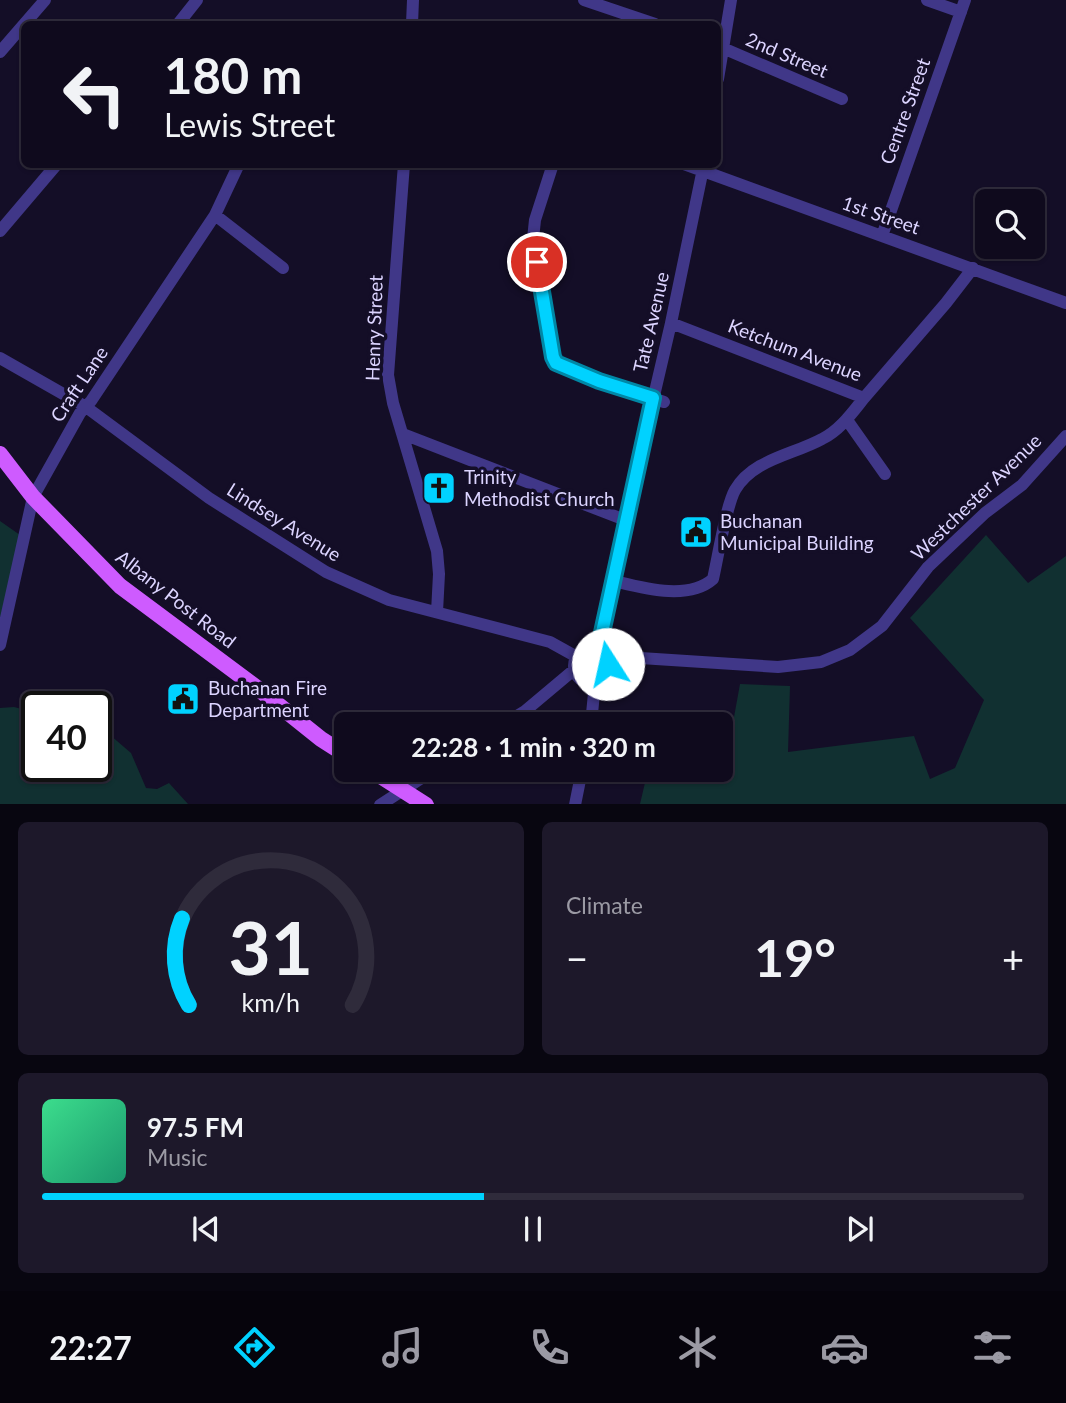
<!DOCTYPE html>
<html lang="en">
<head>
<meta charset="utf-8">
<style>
	:root { --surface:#0f0a1d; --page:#1d182a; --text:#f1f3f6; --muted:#9b9aa4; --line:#2f2b3b; --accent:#00d2ff }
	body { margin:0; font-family:Lato,sans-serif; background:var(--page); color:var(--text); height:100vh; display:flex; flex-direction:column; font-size:26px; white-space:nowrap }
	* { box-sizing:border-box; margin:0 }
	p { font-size:23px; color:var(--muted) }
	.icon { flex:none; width:38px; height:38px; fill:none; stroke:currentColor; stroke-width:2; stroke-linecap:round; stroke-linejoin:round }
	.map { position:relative; height:804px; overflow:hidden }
	.drawer { display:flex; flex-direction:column; gap:18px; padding:18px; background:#080610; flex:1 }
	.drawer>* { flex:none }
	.hud { position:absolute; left:21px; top:21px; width:700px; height:147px; border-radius:10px; box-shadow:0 2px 5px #0004,0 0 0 2px var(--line); background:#0f0a1d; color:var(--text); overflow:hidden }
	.tools { position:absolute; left:975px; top:189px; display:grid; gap:14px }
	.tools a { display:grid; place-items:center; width:70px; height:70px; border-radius:10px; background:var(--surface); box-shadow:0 2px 5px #0004,0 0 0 2px var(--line); font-size:35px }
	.speed { position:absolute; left:21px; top:691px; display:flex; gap:14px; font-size:35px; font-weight:700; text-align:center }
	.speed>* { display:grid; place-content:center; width:91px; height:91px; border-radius:50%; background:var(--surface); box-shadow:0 2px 5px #0004,0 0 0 2px var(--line); line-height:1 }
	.speed .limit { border:4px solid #111; border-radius:10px; background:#fff; color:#111 }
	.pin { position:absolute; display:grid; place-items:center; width:60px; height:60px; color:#fff; margin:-30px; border:4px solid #fff; border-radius:50%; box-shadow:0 2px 7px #0007 }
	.me { position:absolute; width:77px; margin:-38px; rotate:350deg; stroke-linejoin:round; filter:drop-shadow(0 0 5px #0008) }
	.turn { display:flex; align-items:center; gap:24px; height:147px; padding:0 28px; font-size:32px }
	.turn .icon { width:91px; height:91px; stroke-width:2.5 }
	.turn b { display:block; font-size:49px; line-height:60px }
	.big { font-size:52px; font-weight:700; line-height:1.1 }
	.drawer .widget { flex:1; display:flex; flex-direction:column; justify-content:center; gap:10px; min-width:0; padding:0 24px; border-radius:10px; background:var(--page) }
	.drawer .dial { align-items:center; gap:0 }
	.dial svg { height:182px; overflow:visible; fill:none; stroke:var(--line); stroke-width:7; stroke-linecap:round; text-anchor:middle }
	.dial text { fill:var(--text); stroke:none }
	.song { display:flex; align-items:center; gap:21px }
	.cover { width:84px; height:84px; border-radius:10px; background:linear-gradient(135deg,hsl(150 70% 55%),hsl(160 70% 35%)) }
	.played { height:7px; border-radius:4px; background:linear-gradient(90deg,var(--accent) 45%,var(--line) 45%) }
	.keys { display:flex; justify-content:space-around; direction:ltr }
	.heat { display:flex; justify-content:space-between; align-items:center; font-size:38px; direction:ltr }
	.drawer .tiles { flex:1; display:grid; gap:18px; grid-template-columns:1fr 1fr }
	.widget:last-child { grid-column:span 2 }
	.trip { position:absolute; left:334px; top:712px; width:399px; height:70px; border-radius:10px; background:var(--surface); box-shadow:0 2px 5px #0004,0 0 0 2px var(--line); font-weight:700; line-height:70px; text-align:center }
	.dock { display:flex; height:112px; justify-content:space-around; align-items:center; background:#06040c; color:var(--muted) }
	.dock .icon { width:49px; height:49px }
	.dock .current { color:var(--accent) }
	.dock b { font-size:32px; color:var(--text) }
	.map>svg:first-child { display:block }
	.green { fill:#113031 }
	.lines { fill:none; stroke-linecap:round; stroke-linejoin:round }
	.minor { stroke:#403788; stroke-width:12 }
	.major { stroke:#ce5bff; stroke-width:16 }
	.route-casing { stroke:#0088a6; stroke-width:18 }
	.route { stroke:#00d2ff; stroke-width:12 }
	.labels { text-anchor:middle; stroke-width:7; stroke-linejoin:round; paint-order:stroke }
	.street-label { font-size:19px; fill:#dcd4ff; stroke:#140e27 }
	.poi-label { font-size:19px; fill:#dcd4ff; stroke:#140e27; text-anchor:start }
</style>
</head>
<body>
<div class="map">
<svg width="1066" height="805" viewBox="0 0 1066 805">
	<rect width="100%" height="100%" fill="#140e27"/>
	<!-- green -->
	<path class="green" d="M0,521L20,535L0,620Z
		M986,535L1028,583L1066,556V804H640L648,770H721V767H725L740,684L790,686L788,752L914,736L930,779L955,768L984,700L910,618Z
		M14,707L37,713V766H96V723L131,753L146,788L157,789L169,783L188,804H0V708Z"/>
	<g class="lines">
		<!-- minor -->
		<path class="minor" d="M584,0L655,24
			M927,0L961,12
			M178,24L197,0
			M412,24L413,0
			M718,46L842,99
			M0,52L45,0
			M718,79L731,0
			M404,164L388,375L393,403L437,551L439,574L437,612
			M553,164L535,220L533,239L553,357L561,366L664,402
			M684,164L1066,303
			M215,215L283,268
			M0,231L57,164
			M882,236L965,0
			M671,323L864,398L946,303L973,268
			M0,358L86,407L209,498L326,572L389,600L550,642L577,657
			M847,420L885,474
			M403,434L625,520
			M614,581C643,588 688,601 713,579C718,557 726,506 735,490C753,459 793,455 822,439C840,430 852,413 864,398
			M0,645L33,497L80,413L91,401L215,215L239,164
			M574 666a17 17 0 1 1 34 0a17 17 0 1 1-34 0Z
			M598,651L625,520L671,323L704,164
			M607,659L625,657L778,667L821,662L850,650L882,626L928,567L985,513L1022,485L1066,436
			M504,724L525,711L575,669
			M591,724L595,683
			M380,805L434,770
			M575,805L582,770"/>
		<!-- major -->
		<path class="major" d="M0,454L33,497L120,586L261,691L321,739L346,755
			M371,770L426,805"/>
	</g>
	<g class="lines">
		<defs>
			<path id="route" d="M537,262L553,357L556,363L599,381L653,398L598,651L605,657L608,664"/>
		</defs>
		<!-- route casing -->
		<use href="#route" class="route-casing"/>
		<!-- route -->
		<use href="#route" class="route"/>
	</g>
	<!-- icons -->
	<defs>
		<symbol id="church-square" viewBox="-11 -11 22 22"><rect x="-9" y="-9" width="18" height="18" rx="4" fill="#00d2ff" stroke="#140e27"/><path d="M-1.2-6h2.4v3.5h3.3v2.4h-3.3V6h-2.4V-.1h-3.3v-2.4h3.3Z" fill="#111"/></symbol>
		<symbol id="civic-square" viewBox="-11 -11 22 22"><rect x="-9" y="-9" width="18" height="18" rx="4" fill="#00d2ff" stroke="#140e27"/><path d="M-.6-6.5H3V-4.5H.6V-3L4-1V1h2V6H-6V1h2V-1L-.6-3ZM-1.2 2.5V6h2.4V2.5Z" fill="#111"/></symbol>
	</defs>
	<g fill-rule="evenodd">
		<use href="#church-square" x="420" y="469" width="38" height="38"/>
		<use href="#civic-square" x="677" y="513" width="38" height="38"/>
		<use href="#civic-square" x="164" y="680" width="38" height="38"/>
	</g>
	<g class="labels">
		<!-- street labels -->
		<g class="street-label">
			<text transform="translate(787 55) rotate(23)" y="7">2nd Street</text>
			<text transform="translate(905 111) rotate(-70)" y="7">Centre Street</text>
			<text transform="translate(881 215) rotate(19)" y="7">1st Street</text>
			<text transform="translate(651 322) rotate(-77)" y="7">Tate Avenue</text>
			<text transform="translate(374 328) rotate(-88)" y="7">Henry Street</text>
			<text transform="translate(795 350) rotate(21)" y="7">Ketchum Avenue</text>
			<text transform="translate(79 384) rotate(-56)" y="7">Craft Lane</text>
			<text transform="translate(976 497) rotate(-44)" y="7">Westchester Avenue</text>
			<text transform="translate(284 522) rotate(32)" y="7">Lindsey Avenue</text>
			<text transform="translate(176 599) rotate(38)" y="7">Albany Post Road</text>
		</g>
		<!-- poi labels -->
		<g class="poi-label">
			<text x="464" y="484">Trinity<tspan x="464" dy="22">Methodist Church</tspan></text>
			<text x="720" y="528">Buchanan<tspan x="720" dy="22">Municipal Building</tspan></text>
			<text x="208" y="695">Buchanan Fire<tspan x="208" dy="22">Department</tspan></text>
		</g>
	</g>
</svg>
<div class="tools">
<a><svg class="icon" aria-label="search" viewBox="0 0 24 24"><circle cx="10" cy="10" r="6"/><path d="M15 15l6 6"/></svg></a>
</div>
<div class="speed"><div class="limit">40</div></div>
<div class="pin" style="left:537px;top:262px;background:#d93025"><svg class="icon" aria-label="arrive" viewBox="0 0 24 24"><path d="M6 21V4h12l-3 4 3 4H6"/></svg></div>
<svg class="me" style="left:608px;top:664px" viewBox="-20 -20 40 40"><circle r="19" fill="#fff"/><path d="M0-13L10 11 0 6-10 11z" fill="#00d2ff"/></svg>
<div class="trip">22:28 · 1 min · 320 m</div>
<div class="hud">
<div class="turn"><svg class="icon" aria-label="left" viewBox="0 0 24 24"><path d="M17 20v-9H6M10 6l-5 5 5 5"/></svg><div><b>180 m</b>Lewis Street</div></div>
</div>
</div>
<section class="drawer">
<div class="tiles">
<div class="widget dial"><svg viewBox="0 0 100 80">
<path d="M14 69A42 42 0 1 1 86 69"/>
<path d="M14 69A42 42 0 0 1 11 31" stroke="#00d2ff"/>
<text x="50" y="56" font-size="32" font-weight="700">31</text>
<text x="50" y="72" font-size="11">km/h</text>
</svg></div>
<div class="widget"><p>Climate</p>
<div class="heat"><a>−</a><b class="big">19°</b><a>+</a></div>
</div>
<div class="widget">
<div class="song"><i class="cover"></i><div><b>97.5 FM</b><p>Music</p></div></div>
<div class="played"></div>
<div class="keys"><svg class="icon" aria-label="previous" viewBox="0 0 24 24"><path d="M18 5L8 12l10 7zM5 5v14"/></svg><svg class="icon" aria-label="pause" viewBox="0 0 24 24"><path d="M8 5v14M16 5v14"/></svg><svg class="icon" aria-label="next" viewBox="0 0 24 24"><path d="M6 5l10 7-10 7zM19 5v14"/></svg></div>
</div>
</div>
</section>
<nav class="dock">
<b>22:27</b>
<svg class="icon current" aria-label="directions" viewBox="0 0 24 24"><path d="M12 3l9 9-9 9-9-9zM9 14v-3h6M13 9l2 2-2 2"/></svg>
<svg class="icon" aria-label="music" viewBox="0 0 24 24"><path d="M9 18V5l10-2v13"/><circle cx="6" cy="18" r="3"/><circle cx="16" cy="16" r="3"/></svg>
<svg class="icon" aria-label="phone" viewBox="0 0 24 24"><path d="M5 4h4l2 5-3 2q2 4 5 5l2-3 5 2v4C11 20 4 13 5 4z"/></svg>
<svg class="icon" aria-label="climate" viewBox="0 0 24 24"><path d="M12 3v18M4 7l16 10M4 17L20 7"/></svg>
<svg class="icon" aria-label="car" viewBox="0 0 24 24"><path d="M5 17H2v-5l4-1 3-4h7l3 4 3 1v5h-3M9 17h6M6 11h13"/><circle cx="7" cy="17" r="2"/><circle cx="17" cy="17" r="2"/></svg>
<svg class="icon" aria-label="filters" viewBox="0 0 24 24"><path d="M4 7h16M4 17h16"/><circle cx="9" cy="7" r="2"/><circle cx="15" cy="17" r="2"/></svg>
</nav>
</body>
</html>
